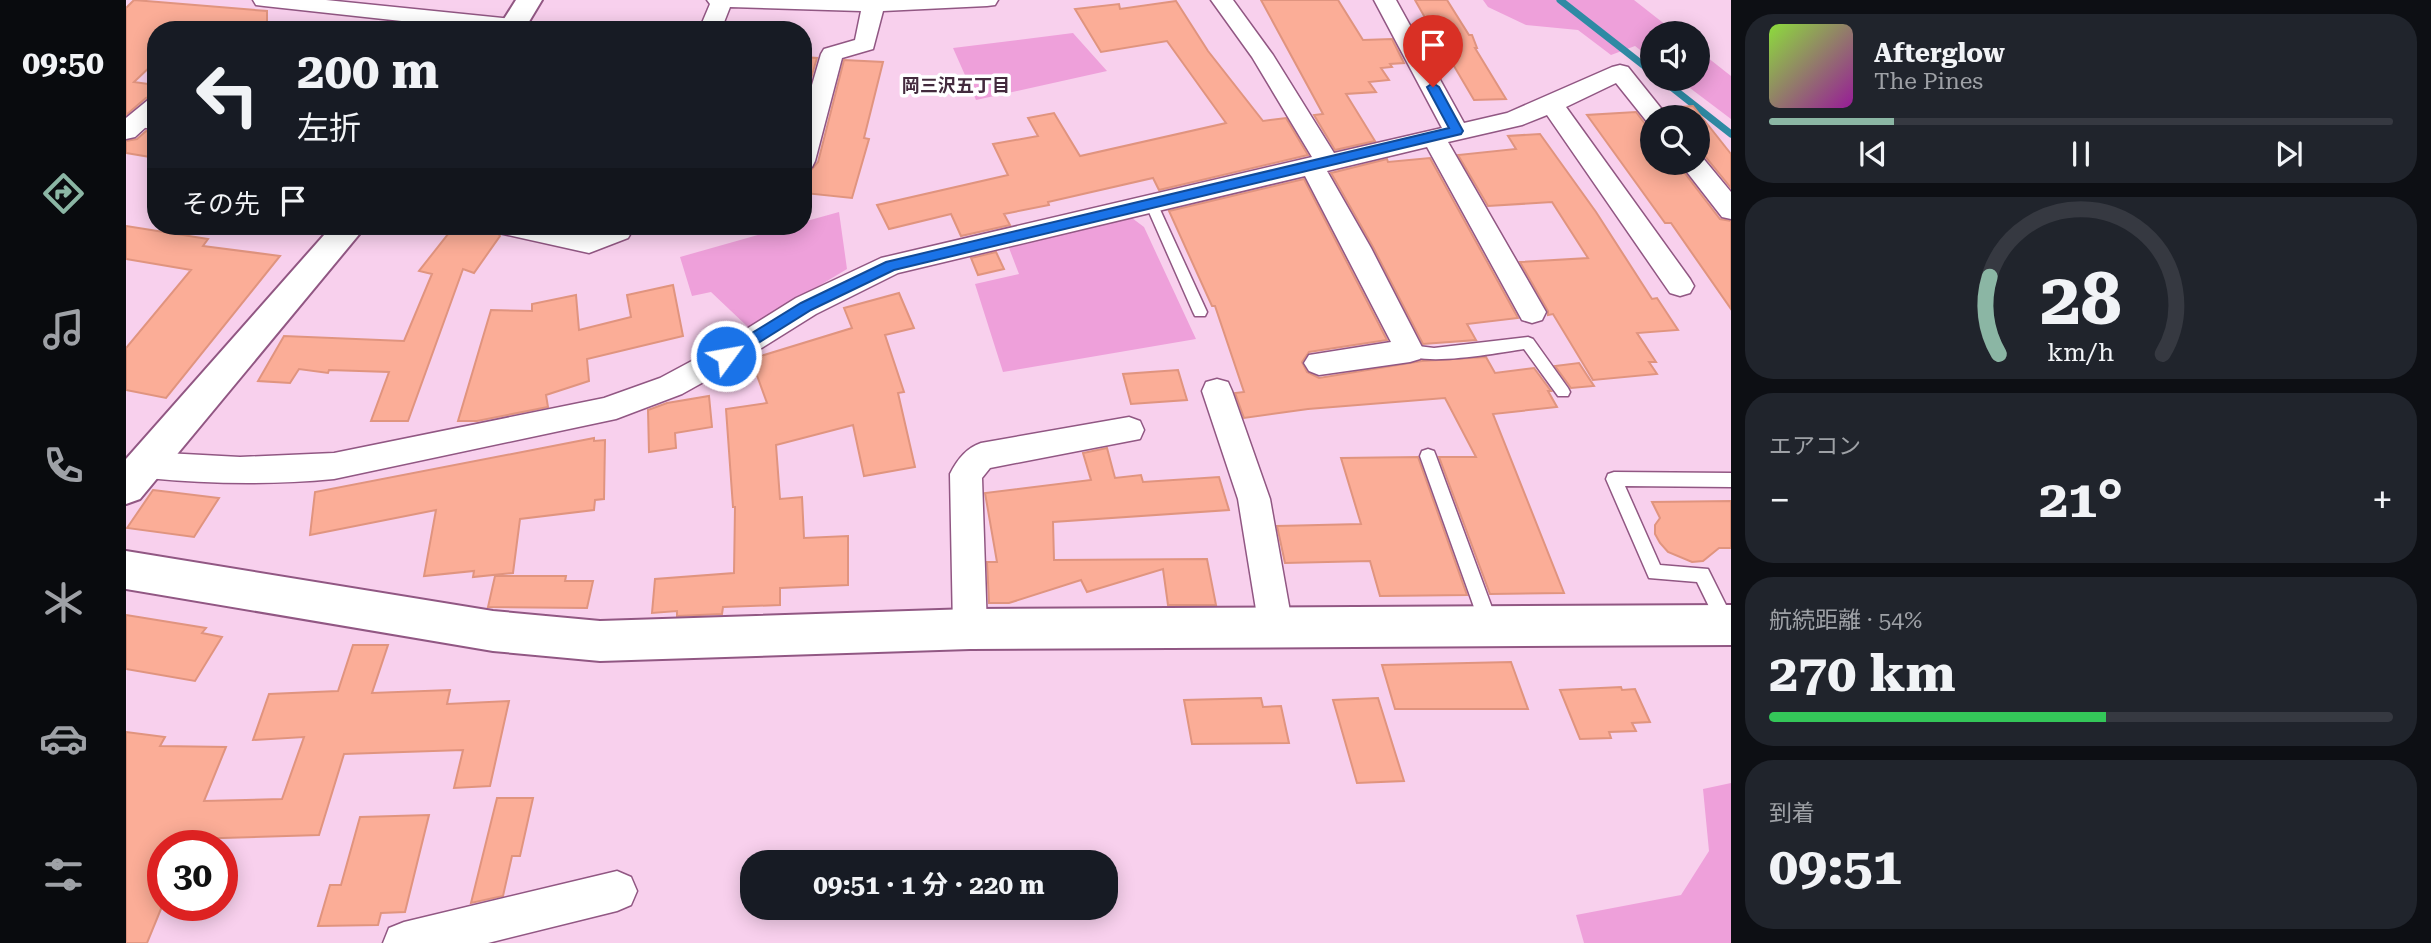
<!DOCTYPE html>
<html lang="ja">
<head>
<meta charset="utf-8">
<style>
	:root { --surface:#171b24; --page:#20242c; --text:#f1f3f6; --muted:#9ea1a6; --line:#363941; --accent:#8bb6a4 }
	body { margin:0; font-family:"Roboto Serif","Noto Sans JP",serif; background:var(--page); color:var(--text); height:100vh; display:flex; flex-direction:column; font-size:26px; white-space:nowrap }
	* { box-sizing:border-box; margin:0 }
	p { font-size:23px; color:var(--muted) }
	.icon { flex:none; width:38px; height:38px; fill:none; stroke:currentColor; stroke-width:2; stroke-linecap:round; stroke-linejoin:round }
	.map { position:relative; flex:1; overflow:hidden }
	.sheet { display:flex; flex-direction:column; gap:14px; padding:14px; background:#0d0f14; width:700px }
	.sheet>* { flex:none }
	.banner { position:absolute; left:21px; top:21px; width:665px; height:214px; border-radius:28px; box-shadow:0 4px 18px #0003; background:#171b24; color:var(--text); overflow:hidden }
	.fabs { position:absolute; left:1514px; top:21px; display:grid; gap:14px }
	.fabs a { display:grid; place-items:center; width:70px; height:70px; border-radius:50%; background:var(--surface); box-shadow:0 4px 18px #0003; font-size:35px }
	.speed { position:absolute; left:21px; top:830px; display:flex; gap:14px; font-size:35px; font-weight:700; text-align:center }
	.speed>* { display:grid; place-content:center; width:91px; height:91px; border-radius:50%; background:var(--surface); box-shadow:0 4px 18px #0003; line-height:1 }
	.speed .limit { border:10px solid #d22; background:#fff; color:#111 }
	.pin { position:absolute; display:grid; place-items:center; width:60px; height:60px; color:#fff; margin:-72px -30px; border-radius:50% 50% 50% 0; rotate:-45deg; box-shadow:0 0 7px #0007 }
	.pin .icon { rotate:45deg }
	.me { position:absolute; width:77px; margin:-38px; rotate:58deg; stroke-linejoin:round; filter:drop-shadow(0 0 5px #0008) }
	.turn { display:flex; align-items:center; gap:24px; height:147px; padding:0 35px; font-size:32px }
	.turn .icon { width:91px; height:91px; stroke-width:2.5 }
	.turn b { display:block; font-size:49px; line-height:60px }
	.then { display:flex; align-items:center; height:66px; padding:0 35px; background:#0003; gap:14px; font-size:26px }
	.big { font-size:52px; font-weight:700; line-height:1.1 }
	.sheet .widget { flex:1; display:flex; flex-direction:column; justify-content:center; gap:10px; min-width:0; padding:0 24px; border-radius:28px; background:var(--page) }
	.sheet .dial { align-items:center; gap:0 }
	.dial svg { height:182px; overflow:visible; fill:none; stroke:var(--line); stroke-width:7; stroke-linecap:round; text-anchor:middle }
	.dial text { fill:var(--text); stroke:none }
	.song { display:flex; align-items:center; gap:21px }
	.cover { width:84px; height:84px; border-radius:10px; background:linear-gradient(135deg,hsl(90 70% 55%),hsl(300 70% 35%)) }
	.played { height:7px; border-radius:4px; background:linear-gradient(90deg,var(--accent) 20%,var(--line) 20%) }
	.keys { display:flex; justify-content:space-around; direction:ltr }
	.heat { display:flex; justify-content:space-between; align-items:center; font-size:38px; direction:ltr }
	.charge { height:10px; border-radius:5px; background:linear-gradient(90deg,#34c759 54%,var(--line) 0) }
	.trip { position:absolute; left:614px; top:850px; width:378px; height:70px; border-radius:28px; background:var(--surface); box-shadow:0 4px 18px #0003; font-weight:700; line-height:70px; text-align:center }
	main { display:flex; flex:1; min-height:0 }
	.dock { display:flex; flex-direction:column; width:126px; justify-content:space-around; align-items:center; background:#090b0e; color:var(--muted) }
	.dock .icon { width:49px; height:49px }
	.dock .on { color:var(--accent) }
	.dock b { font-size:32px; color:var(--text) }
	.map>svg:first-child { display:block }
	.green { fill:#eea0da }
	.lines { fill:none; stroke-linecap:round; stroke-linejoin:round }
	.stream { stroke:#2f8aa4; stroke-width:7 }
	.building { fill:#fbad97; stroke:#e0947f; stroke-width:2 }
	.lane-casing { stroke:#915783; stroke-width:3 }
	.street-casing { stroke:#915783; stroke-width:3 }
	.secondary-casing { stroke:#915783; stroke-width:4 }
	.lane { fill:#fff; fill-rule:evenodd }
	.street { fill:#fff; fill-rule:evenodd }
	.secondary { fill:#fff; fill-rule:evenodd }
	.route { fill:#1a73e8; stroke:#114b97; stroke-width:2 }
	.labels { text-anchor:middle; stroke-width:7; stroke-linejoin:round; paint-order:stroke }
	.far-neighbourhood-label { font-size:18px; font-weight:bold; fill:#432a3d; stroke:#fff }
</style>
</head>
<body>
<main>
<nav class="dock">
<b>09:50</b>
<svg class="icon on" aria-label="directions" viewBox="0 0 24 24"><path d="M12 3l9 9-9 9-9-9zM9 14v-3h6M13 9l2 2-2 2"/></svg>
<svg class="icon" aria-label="music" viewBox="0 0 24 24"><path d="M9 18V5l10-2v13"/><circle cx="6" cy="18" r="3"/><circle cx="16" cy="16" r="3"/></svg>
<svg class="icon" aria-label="phone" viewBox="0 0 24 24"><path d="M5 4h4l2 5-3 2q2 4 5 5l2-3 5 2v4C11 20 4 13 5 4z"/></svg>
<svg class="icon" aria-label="climate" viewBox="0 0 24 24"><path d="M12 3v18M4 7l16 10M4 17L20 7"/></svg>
<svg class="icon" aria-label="car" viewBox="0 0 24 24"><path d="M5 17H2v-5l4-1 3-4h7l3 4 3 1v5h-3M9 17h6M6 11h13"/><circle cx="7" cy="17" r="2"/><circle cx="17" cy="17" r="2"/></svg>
<svg class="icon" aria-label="filters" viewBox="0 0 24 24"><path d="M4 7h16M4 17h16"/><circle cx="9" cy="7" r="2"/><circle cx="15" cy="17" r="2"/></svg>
</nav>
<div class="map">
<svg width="1605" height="943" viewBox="0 0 1605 943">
	<rect width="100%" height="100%" fill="#f8d0ed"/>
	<!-- green -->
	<path class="green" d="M1357,0H1508L1550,33H1526V59L1509,46L1485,55L1452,30L1400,25L1362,7Z
		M947,33L981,71L850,100L827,48Z
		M1572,50L1605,76V119L1552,79H1572Z
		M713,212L721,269L623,328L585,292L566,296L554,257L664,226H677V222Z
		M1006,218L1018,227L1070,339L877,372L849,284L893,274L883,248Z
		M1605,783V943H1458L1450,915L1555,895L1583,851L1577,789Z"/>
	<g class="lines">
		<!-- stream -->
		<path class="stream" d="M1434,0L1526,72
			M1535,79L1605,134"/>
	</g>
	<!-- building -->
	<path class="building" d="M8,0L141,11V30H30V61L8,82L30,85V95L20,98L0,115V8Z
		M1135,0H1212L1237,40L1266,39L1278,63L1264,64L1266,67L1255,68L1263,80L1243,82L1250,92L1220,94L1249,141L1209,150L1188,115L1197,114Z
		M1289,0H1321L1343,35H1346L1351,48H1349L1380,99L1348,100L1328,66L1322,60L1307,61L1294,38L1310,37Z
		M1050,1L1082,51L1137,121L1160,118L1182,155L1033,190L1027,178L922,202L923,205L878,214L884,225L835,236L825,214L763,229L751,205L882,175L867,144L912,136L902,118L928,113L954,156L1100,123L1041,41L975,52L949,9L993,4L994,9Z
		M677,57L691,58L677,106Z
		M718,60L757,62L738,138L743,139L726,198L678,193L685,170L692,162Z
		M1567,106L1605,154V188L1578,155L1572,154V117H1545L1538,108Z
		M1510,112L1520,125L1526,126V163H1551L1594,219L1605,221V309L1545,223H1539L1461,115Z
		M20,131L30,132V158L0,153V141L11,139Z
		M1414,134L1470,212L1526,299L1531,298L1552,330L1511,333L1530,362H1523L1531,374L1467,380L1427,314L1422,315V311L1394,262L1462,258L1426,202L1362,206L1332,155L1390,149L1382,136Z
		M1304,158L1392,318L1341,324L1350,340L1297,344L1247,247L1205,173L1261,159L1262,162Z
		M1178,179L1261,340L1183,352L1176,362L1181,372L1193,378L1296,361L1360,357L1369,373L1408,368L1425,391H1422L1431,407L1367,414L1438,593L1364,594L1313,457H1350L1319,398L1182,409L1118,418L1109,393L1118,392L1089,306H1086L1043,211Z
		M0,226L82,239L77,246L154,256L40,398L0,390V348L65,270L0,259Z
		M323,226H366L374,236L348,273L337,269L282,421H245L263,372L203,370L202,373L173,369L164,383L132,381L158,336L278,341L306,274L293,271L322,234Z
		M870,252L878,269L852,275L845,258Z
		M547,285L557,336L461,359L463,381L420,395L422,407L351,421H332L365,310L406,311V304L450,295L453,330L505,317L501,295Z
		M773,293L788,328L759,335L778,392L772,393L789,467L738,476L727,425L650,445L654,499L676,497L678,538L722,536V585L654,588V605L597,607L596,614L551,616V611L526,613L529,579L608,573L609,507H607L600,409L641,403L625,359L726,328L718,308Z
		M1453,363L1468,386L1445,388L1429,366Z
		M1052,370L1061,400L1005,404L997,374Z
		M583,396L586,427L549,433L550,448L523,452L522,410L541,403Z
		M468,438V441L479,440L478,499L469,500L468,510L394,519L387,573L347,577L348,571L298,576L310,510L184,535L189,492Z
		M981,448L989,478L1015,475L1017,482L1093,477L1103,510L927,522L928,560L1081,559L1090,605H1042L1037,569L961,592L955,580L883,603H863L861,562H871L859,493L965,480L957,453Z
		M1292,457L1341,595L1254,596L1244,561L1159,563L1151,526L1235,524L1215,458Z
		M27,490L93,498L68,537L1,528Z
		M1605,501V548H1593L1577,561L1566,562L1542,552L1534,543L1529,534V525L1534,518L1526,502Z
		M369,576H440L439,581H467L461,608L362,607Z
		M0,615L80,628L76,633L96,637L69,681L0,669Z
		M227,645H262L246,693L324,690L321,704L383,701L364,786L328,788L337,750L218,754L193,835L63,839L61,845H37V904L21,943H0V732L39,737L34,746L100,747L78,801L156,799L178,737L127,740L143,694L212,691Z
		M1385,662L1402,709H1269L1256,665Z
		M1495,687L1496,690L1509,689L1524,722L1506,723L1510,731L1483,732L1485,738L1454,739L1434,690Z
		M1135,698L1137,707L1155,706L1163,743L1066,744L1058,700Z
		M1252,698L1278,781L1231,783L1207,700Z
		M371,798H407L394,856H386L377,896L345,903Z
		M303,815L279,912L255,913L252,925L192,926L204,885H215L234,817Z"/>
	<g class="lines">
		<defs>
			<path id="lane" d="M10,118L30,122V130L6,125V119Z
				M1025,198L1031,203L1081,312L1079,316H1069L1067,312L1019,203Z
				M1402,337L1407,339L1442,388L1444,392L1442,396H1432L1398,349C1376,352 1290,369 1277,351L1284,345L1308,348Z
				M1302,449L1308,451L1310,456L1372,624L1369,630L1363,632L1357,630L1354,624L1294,456L1296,451Z
				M1488,472L1605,473V487L1499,486L1534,565L1582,569L1605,615V629L1600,631L1594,629L1571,582L1523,578L1480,479L1482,474Z"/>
			<path id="street" d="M127,0H200L386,19L394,21L397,26L394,30H358L138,6L130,5Z
				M581,0H872L869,5L861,6L757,11L747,49L716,58L689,161L686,167L677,169V116L695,54L698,49L729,40L735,11L604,7L595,30H573L584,4Z
				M1085,0H1107L1147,55L1208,153L1316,128L1248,0H1270L1338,123L1381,113L1486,67L1494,65L1502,67L1542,117H1526V124L1522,123L1490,83L1440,107L1564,279L1568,286L1564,293L1554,296L1544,293L1421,115L1396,125L1322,142L1420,312L1416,320L1406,323L1396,320L1301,147L1201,171L1245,248L1298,351L1294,359L1284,362L1193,375L1183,371L1178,363L1183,355L1265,342L1179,176L772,273L690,314L610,364L556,394L490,419L208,479C145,485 84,484 21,478L10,474L5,465L10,456L21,452L114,457L208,453L478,398L534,378L590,348L670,298L755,258L1186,157L1126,57Z
				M30,97V118L9,137L0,139V118L22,100Z
				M1572,156L1576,157L1605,192V219L1596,217L1554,163H1572Z
				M369,226H426L462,233L480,226H509L502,238L463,253L373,233Z
				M1091,379L1102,382L1106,391L1144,499L1167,628L1162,640L1150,644L1138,640L1133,628L1112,499L1076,391L1080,382Z
				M1003,417L1014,421L1018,430L1014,439L864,468L856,478L861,629L856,641L844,645L832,641L827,629L824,474C831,460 840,448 855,443Z
				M491,871L505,877L511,891L505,905L491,911L362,943H257L263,928L278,922Z"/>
			<path id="secondary" d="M390,0H416L398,30H371Z
				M206,226H240L14,499L0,504V459Z
				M0,551L367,611L474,621L844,609L1605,605V645L844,649L474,661L367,651L0,589Z"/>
		</defs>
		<!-- lane casing -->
		<use href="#lane" class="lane-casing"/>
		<!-- street casing -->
		<use href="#street" class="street-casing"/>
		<!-- secondary casing -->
		<use href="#secondary" class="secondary-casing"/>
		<!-- lane -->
		<use href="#lane" class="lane"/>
		<!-- street -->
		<use href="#street" class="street"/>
		<!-- secondary -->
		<use href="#secondary" class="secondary"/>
	</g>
	<!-- route -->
	<path class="route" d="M1307,83L1313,87L1337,131L1335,134L768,270L685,310L605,360H595L593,356L595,352L675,303L760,262L1323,128L1301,87Z"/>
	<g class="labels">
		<!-- far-neighbourhood labels -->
		<g class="far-neighbourhood-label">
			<text x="830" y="92">岡三沢五丁目</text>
		</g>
	</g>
</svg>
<div class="fabs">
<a><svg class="icon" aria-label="sound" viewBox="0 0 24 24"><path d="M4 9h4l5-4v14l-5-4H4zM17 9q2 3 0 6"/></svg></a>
<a><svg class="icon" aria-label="search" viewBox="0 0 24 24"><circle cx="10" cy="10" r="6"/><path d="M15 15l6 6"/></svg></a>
</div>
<div class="speed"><div class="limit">30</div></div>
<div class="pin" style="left:1307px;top:87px;background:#d93025"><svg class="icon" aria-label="arrive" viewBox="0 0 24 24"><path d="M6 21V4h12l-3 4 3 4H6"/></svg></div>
<svg class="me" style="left:600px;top:356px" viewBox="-20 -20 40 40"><circle r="17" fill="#1a73e8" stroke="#fff" stroke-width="3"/><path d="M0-11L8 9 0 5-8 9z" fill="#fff"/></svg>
<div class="trip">09:51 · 1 分 · 220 m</div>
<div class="banner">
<div class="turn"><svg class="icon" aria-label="left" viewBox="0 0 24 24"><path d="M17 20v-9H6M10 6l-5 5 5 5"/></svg><div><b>200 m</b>左折</div></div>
<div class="then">その先<svg class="icon" aria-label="arrive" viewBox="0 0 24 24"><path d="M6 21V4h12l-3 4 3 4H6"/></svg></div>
</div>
</div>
<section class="sheet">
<div class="widget">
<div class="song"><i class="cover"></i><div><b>Afterglow</b><p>The Pines</p></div></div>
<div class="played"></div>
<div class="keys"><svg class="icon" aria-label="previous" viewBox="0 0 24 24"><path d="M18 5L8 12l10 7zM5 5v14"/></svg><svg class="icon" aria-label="pause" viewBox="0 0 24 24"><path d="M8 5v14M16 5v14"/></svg><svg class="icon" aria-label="next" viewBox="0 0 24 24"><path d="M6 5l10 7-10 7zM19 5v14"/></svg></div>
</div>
<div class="widget dial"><svg viewBox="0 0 100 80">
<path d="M14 69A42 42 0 1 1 86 69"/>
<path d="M14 69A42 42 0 0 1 10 35" stroke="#8bb6a4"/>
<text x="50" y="56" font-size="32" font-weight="700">28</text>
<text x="50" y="72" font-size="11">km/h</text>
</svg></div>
<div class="widget"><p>エアコン</p>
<div class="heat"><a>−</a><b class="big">21°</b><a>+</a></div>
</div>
<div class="widget"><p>航続距離 · 54%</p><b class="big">270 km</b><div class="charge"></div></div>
<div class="widget"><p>到着</p><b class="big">09:51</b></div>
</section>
</main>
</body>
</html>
